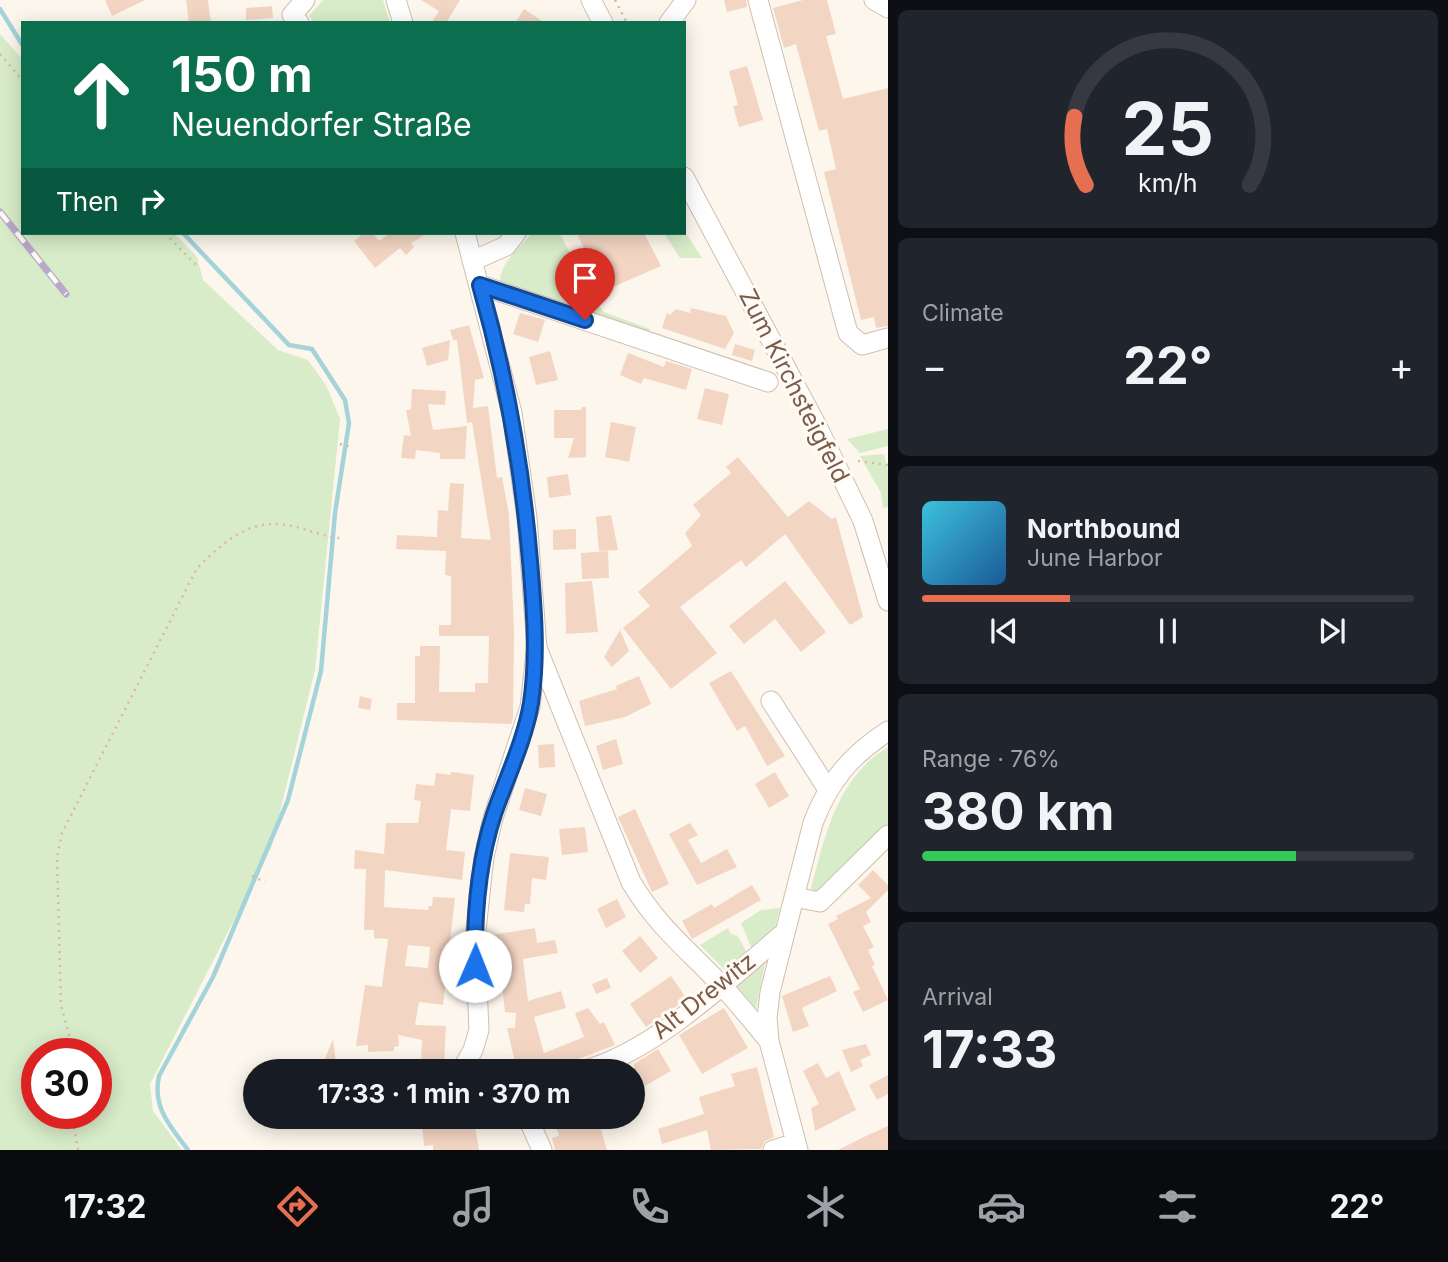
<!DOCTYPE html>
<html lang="en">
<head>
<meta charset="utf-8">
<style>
	:root { --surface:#171b24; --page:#20242c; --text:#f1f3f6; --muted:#9ea1a6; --line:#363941; --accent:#e76f51 }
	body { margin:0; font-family:Inter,sans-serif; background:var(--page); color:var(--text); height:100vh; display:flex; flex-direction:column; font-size:26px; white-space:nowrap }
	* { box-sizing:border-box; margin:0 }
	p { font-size:23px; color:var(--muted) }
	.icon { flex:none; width:38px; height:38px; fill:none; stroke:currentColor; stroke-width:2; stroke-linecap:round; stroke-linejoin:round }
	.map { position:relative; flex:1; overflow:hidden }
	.side { display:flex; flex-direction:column; gap:10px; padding:10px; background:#0d0f14; width:560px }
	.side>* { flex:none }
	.banner { position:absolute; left:21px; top:21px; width:665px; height:214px; border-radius:0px; box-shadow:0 4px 18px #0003; background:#0b6e4f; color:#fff; overflow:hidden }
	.speed { position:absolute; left:21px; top:1038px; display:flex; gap:14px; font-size:35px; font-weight:700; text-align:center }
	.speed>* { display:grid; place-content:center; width:91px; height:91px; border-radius:50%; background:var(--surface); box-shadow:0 4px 18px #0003; line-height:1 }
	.speed .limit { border:10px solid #d22; background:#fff; color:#111 }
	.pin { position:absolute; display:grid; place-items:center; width:60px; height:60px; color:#fff; margin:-72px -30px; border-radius:50% 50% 50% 0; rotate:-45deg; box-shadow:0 0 7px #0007 }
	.pin .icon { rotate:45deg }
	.me { position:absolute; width:77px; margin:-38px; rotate:1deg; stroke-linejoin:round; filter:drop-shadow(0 0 5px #0008) }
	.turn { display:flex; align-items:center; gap:24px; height:147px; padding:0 35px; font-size:32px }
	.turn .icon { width:91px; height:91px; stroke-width:2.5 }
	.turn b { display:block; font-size:49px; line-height:60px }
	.then { display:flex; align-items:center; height:66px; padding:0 35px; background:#0003; gap:14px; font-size:26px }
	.big { font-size:52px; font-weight:700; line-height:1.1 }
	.side .tile { flex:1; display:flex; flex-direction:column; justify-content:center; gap:10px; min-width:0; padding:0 24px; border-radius:10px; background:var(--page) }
	.side .dial { align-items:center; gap:0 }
	.dial svg { height:182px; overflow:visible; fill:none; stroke:var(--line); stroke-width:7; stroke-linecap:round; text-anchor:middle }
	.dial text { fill:var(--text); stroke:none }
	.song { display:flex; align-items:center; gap:21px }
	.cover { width:84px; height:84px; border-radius:10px; background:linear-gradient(135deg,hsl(190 70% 55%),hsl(210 70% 35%)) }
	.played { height:7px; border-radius:4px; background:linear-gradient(90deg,var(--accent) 30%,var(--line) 30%) }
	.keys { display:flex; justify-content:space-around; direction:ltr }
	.heat { display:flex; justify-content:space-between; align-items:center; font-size:38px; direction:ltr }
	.charge { height:10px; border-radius:5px; background:linear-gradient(90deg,#34c759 76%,var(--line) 0) }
	.trip { position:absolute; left:243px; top:1059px; width:402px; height:70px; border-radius:35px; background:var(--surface); box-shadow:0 4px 18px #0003; font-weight:700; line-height:70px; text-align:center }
	.tabs { display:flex; height:112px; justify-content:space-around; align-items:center; background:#090b0e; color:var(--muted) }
	.tabs .icon { width:49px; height:49px }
	.tabs .on { color:var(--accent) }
	.tabs b { font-size:32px; color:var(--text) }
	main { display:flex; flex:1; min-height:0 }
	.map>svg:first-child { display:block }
	.green { fill:#d8ecc9; fill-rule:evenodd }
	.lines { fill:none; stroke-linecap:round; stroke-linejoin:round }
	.stream { stroke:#a5d3da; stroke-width:4.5 }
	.building { fill:#f3d5c3; fill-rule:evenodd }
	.minor-casing { stroke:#d1beb0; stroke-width:21 }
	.path { stroke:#d9b8a5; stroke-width:2.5; stroke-dasharray:2 5; stroke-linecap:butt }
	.minor { stroke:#fff; stroke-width:19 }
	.rail-casing { stroke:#b9a8c9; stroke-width:7 }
	.rail { stroke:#fffaf3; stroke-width:4.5; stroke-dasharray:13; stroke-linecap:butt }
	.route-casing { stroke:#114b97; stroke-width:18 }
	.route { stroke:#1a73e8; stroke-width:12 }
	.labels { text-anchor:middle; stroke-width:6; stroke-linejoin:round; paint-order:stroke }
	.street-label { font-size:24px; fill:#7a5c4d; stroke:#fffaf3 }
</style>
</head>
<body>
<main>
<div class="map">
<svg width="888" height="1150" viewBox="0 0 888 1150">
	<rect width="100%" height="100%" fill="#fdf6ec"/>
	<!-- green -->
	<path class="green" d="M323,0H383L390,23H315L309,16Z
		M0,34L23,60V233H174L197,257L203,280L278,350L308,360L326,385L340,419L315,670L271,848L150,1084L153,1111L182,1150H0ZM37,1054H96V1113H37Z
		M684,230L702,258H680L664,233H684Z
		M533,233H560L589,293L604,312L650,329L648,336L500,287C497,266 519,247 533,233Z
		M888,429V446L860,453L847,439Z
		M884,454L888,471V507L883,508L881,493L860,456Z
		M888,747V829L819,897L811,888C826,834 836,779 888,747Z
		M780,908L773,935L756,949L751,947L741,923L761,910Z
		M728,928L731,934L738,936L747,953L728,973L700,945Z
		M766,958L755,1013L737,987L744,975Z"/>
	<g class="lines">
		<!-- stream -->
		<path class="stream" d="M0,9L23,46
			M183,233L289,345L312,349L345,400L349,423L335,513L321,671L288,800L213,977L159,1076C152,1107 170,1126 188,1150"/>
	</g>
	<!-- building -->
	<path class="building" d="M105,0H145L112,16Z
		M186,0H208L211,23H189Z
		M421,0H460L446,23H431L439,11Z
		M724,0H746L747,7L727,12Z
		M803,0H827L836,34L826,36L843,99L888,88V326L876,328L874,317L861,320L824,172L836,169L827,129L819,131L796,44L784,48L773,8Z
		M272,6L273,18L246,20V8Z
		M524,9L545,23H515Z
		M747,66L763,120L739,127L733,106L738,105L729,71Z
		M364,233H373L379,241L390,233H428L411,243L414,247L406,255L400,248L375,268L354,241Z
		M585,233H644L661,266L606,290L602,282L586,290L577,272L592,265L578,236Z
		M691,308L726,316L734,333L725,349L662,328L667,313L670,315L676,309L690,313Z
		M520,313L545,320L538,342L513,334Z
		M469,325L484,378L475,380L473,408L488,406L497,478L502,477L509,514L514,631L513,718L511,724L397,720V703H415V656H420V646H440L439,692H475V683H488L489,636H439V625H451V576L445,575L446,551L396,549L397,535L437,537L438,510L448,511L450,483L464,484L461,538L491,540L472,422L467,423L457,340H453L450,330Z
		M450,340L448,360L427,366L422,348Z
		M735,344L755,350L752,361L732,355Z
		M550,351L558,380L536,385L529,357Z
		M628,353L664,367L666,361L692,369L686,390L644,378L641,384L620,375Z
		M705,388L729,394L722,425L697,419Z
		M412,389L446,391L445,405L428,404L433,430L467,426L465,459H440V453L416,450L415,459L401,458L404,435L411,436L406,410L411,409Z
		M582,407H586V457L568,458L574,438H554V410H581Z
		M611,422L636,427L629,462L605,457Z
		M738,457L788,517L809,501L832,519L836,517L863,617L850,625L785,534L746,567L741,560L680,607L717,653L671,689L623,628L650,606L638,592L692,546L685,533L701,515L693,505L731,473L726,467Z
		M568,474L571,495L549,498L547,477Z
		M611,515L618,550L599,551L596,517Z
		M576,529V549L553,550V530Z
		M608,551L609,578L582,579L581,553Z
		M592,581L598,632L566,634L565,583Z
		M785,581L826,632L801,652L775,619L744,644L729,626Z
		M620,630L629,651L612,667L604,657Z
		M731,671L785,756L767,766L745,726L737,731L709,683Z
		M639,676L651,704L625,717L585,726L579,701L617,689L616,686Z
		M360,696L372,699L370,710L358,708Z
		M616,739L623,764L603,770L596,746Z
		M554,744L555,767L539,768L538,745Z
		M451,772L474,775L470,811L451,809L446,850L465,852L462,880L385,870L384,907L428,910L429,906H432L433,897L455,898L443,1005L419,1002L415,1025L446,1026L444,1065L421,1064L422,1040L398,1035L399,1046L394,1047V1051L368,1052V1045L356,1046L365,985L382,987L388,939L374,938V930H364L366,869H354L355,850L384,854L386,823H418L421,801L414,800L416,784L434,786L436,773L451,775ZM408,945L430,947L428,968L405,966Z
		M775,772L789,796L769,808L755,784Z
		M525,788L547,794L541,816L519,810Z
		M635,809L669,884L652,892L618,817Z
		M690,823L698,835L688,840L701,863L727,849L737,867L697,885L669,834Z
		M585,827L588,852L562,855L559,829Z
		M510,853L549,857L546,880L532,878L530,904H525L524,912L504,910Z
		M873,870L888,885V890L866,912L871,922L863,926L874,947L868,950L875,965L872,966L888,1000L863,1012L853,992L860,989L828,924L838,919L836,916L871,898L858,885Z
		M752,885L761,900L692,939L682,921L712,904L714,908Z
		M617,899L626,917L606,928L597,909Z
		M535,928L537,943L555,940L558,953L523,959L528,1001L561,991L566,1008L534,1017L544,1053L584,1037L575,1013L588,1008L600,1024L604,1022L615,1045L578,1059L565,1069L517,1071L507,1028H515L516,1013L505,1012L498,948H494L492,935Z
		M640,936L658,958L640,973L622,951Z
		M671,976L687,999L646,1027L630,1004Z
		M830,976L837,991L802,1008L809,1026L793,1032L782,996Z
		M607,978L611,988L596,994L592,984Z
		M724,1008L748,1048L702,1074L679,1035Z
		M333,1039L337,1071H320Z
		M866,1044L871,1055L860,1060L863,1066L851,1072L842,1050Z
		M658,1049L671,1071L638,1090L634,1082V1064Z
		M818,1063L826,1078L839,1071L856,1110L815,1131L811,1108L819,1104L803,1071Z
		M757,1067L774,1137L765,1141L761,1149L711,1150L707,1130L662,1144L658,1129L704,1114L699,1097L735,1086L731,1074Z
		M888,1075V1094L877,1100L869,1085Z
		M363,1116H400V1121L366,1129Z
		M585,1116H597L607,1150H555L552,1138L559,1136L557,1129Z
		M474,1120L479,1150H433V1145L424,1146L422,1124Z
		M888,1126V1150H838L868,1135Z"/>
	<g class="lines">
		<defs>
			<path id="minor" d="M396,0L403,23
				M591,0L603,23
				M758,0L848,333L862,345L888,338
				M874,0L888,8
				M299,23L292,15L305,0
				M669,23L686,0
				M684,177L818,428L863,521L888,601
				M465,233L512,413L527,518L537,648L631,882C660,930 687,948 723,987C739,1004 754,1023 769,1041
				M472,261L506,246L516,233
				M480,285L768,382
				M771,701L827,788
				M794,897L820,902L888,835
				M461,1071L473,1050L479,1030L475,939L484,857L493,818L530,707L536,653
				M582,1071C654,1052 728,980 785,932
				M527,1116L542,1150
				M773,1150L796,1143
				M798,1150L769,1041L767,1018L770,992L813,823C829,781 850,756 888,731"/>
		</defs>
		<!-- minor casing -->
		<use href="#minor" class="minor-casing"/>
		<!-- path -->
		<path class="path" d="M615,0L627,23
			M0,54L23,81
			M165,233L197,266
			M340,444L351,447
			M858,461L888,465
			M252,876L265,882
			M80,1054L69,1035L61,1005L57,857L62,833L197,568C224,542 248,519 287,525C305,528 321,536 340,538
			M78,1150L74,1127L79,1113"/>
		<!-- minor -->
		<use href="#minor" class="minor"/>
		<defs>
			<path id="rail" d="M0,212L66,294"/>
		</defs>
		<!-- rail casing -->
		<use href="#rail" class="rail-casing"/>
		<!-- rail -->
		<use href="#rail" class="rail"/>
	</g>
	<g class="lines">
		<defs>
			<path id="route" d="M475,966C474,915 478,863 494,814C506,779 525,740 531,703C538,655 534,609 530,561C522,466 506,376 480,285L585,320"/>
		</defs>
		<!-- route casing -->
		<use href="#route" class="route-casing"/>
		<!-- route -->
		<use href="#route" class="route"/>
	</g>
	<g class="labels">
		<!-- street labels -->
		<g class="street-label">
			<text transform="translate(794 386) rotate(63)" y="8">Zum Kirchsteigfeld</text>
			<text transform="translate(704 996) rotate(-38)" y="8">Alt Drewitz</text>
		</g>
	</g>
</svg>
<div class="speed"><div class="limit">30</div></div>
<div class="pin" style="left:585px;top:320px;background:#d93025"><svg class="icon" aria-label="arrive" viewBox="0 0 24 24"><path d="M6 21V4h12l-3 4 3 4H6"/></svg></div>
<svg class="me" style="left:475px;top:966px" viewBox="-20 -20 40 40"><circle r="19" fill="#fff"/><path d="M0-13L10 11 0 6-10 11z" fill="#1a73e8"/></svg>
<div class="trip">17:33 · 1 min · 370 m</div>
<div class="banner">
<div class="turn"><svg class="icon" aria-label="ahead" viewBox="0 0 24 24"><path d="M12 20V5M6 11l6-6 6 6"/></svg><div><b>150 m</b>Neuendorfer Straße</div></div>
<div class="then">Then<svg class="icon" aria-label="right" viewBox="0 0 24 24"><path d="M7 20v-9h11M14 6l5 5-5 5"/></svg></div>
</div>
</div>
<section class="side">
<div class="tile dial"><svg viewBox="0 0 100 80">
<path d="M14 69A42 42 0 1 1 86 69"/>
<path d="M14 69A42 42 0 0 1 9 39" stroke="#e76f51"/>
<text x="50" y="56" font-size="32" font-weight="700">25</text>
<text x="50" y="72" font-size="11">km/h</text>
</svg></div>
<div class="tile"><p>Climate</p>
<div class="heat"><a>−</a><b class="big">22°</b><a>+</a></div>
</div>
<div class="tile">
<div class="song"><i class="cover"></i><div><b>Northbound</b><p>June Harbor</p></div></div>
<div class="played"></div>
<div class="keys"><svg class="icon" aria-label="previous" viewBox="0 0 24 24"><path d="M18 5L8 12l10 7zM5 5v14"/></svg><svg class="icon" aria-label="pause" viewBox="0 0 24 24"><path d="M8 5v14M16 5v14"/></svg><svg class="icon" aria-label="next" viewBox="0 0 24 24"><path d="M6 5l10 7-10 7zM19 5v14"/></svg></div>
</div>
<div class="tile"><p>Range · 76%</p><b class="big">380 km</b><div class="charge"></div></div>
<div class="tile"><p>Arrival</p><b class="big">17:33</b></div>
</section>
</main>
<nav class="tabs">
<b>17:32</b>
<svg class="icon on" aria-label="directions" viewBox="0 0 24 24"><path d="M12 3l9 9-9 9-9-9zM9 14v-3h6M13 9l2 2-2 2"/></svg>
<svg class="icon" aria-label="music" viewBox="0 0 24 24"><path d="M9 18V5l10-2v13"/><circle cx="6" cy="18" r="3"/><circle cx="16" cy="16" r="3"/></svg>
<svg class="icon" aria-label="phone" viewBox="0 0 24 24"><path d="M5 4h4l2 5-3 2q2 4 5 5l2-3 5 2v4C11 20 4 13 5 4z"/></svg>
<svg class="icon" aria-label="climate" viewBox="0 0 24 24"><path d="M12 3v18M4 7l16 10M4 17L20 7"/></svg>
<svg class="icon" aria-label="car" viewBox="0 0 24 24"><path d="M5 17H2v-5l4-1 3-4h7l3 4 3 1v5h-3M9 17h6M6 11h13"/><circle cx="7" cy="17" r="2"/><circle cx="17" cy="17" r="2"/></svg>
<svg class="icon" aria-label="filters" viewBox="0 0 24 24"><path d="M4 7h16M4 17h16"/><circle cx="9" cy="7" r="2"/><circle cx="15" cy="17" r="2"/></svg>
<b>22°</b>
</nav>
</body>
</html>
